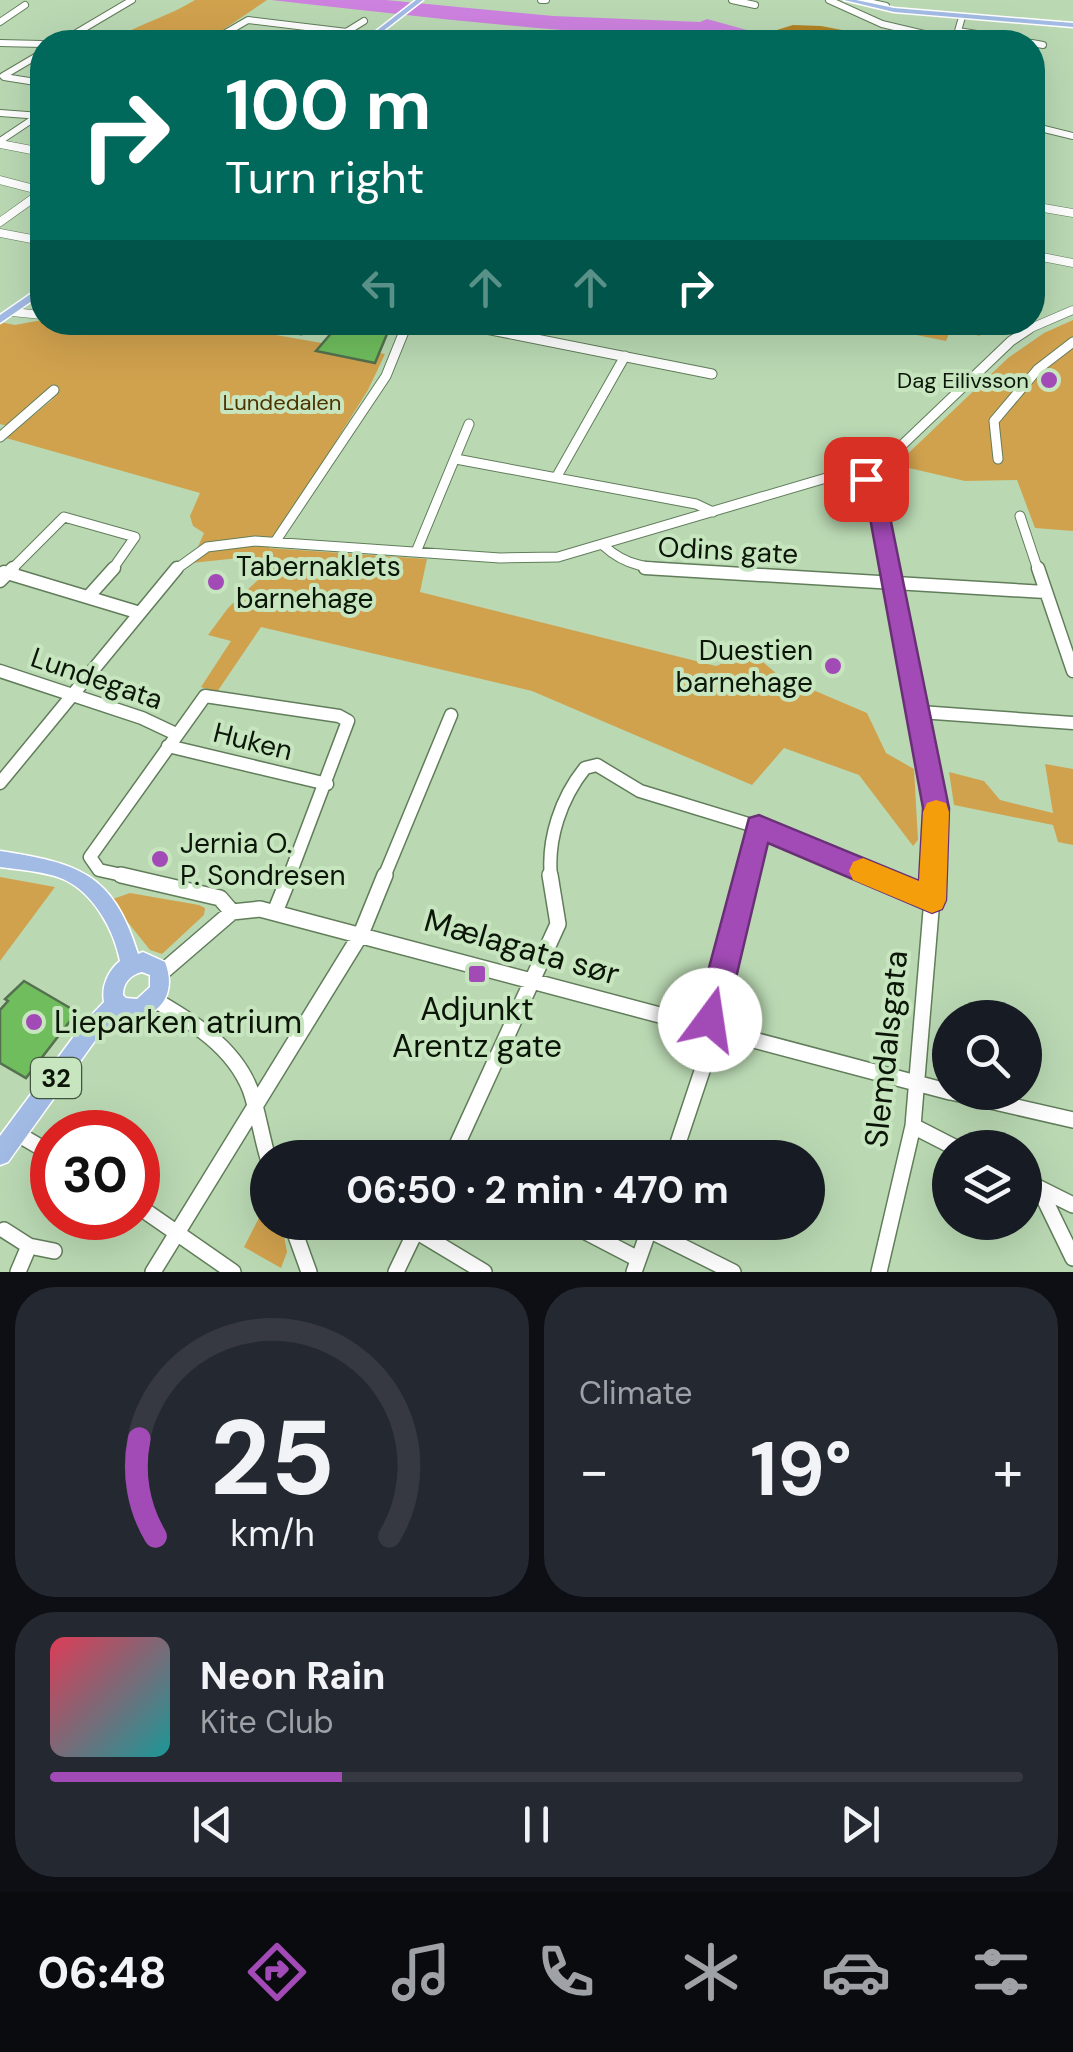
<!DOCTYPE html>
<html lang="en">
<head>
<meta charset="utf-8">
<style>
	:root { --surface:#171b24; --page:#242831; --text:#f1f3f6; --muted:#9ea1a6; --line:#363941; --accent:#a24ab6 }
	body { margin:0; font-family:"DM Sans",sans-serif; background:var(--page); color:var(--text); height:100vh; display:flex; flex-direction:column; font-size:38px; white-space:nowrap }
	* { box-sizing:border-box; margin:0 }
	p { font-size:32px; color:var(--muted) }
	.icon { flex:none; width:55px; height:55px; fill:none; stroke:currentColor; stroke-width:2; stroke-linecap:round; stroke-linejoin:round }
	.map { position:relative; height:1272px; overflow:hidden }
	.side { display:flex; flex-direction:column; gap:15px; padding:15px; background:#0d0f14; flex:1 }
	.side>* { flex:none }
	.hud { position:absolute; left:30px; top:30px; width:1015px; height:305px; border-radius:40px; box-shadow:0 10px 40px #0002; background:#00695c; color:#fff; overflow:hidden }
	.controls { position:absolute; left:932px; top:1000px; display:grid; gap:20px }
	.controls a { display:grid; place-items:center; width:110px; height:110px; border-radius:50%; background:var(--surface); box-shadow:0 10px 40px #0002; font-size:50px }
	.speed { position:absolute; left:30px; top:1110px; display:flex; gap:20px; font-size:50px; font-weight:700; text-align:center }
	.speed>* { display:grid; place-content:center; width:130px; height:130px; border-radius:50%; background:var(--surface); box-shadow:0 10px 40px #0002; line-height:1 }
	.speed .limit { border:15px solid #d22; background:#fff; color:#111 }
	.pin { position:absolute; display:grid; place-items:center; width:85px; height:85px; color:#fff; margin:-42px; border-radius:20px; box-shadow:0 5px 15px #0006 }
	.me { position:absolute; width:110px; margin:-55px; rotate:14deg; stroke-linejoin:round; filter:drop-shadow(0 0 8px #0008) }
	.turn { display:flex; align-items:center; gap:35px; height:210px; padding:0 30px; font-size:45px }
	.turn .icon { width:130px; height:130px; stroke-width:2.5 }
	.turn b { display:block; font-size:70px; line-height:85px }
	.lanes { display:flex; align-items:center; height:95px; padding:0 30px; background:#0003; justify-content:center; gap:50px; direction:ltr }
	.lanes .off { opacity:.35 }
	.big { font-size:75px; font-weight:700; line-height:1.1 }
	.side .widget { flex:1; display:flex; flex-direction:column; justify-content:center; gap:15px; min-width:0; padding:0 35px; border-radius:40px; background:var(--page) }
	.side .dial { align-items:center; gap:0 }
	.dial svg { height:260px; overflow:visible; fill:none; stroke:var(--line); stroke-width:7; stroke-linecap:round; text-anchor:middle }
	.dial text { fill:var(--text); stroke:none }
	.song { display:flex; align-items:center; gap:30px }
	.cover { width:120px; height:120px; border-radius:15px; background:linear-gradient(135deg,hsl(350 70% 55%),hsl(180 70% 35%)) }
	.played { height:10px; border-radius:5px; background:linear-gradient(90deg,var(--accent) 30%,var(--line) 30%) }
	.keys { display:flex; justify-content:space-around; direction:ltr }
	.heat { display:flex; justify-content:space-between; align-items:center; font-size:55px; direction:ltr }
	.side .tiles { flex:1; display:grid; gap:15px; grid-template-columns:1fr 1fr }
	.widget:last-child { grid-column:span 2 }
	.trip { position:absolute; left:250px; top:1140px; width:575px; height:100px; border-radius:50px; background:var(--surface); box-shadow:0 10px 40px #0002; font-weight:700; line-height:100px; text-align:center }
	.menu { display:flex; height:160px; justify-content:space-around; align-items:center; background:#090b0e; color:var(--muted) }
	.menu .icon { width:70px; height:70px }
	.menu .current { color:var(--accent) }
	.menu b { font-size:45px; color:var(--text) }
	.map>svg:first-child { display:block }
	.green { fill:#d1a24e }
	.forest { fill:#b38323 }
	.water { fill:#cd82df }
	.building { fill:#6fbd5d; stroke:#54704e; stroke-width:2.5 }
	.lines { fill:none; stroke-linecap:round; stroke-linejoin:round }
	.minor-far4-casing { stroke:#617d5a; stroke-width:8 }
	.minor-far3-casing { stroke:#617d5a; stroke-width:9 }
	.minor-far2-casing { stroke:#617d5a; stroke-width:11 }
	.minor-far1-casing { stroke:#617d5a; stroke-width:15 }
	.minor-casing { stroke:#617d5a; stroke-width:18 }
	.major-casing { stroke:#fff; stroke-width:3 }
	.minor-far4 { stroke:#fff; stroke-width:6 }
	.minor-far3 { stroke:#fff; stroke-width:8 }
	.minor-far2 { stroke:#fff; stroke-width:9 }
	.minor-far1 { stroke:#fff; stroke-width:12 }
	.minor { stroke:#fff; stroke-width:15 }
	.major { fill:#a2bbe4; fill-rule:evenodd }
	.route { fill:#a24ab6; stroke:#693076; stroke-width:2.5 }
	.slow { fill:#f59e0b }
	.poi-dot { fill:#a24ab6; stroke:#c7e6bf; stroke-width:4 }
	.labels { text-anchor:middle; stroke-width:8; stroke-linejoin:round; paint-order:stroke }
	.far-poi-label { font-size:22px; fill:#0b1608; stroke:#c7e6bf; text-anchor:end }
	.far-park-label { font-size:22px; fill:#4c3300; stroke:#c7e6bf }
	.shield { fill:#c7e6bf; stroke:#43543f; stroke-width:2.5 }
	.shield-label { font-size:25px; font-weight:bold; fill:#0b1608 }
	.street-label { font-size:28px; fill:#0b1608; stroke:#c7e6bf }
	.poi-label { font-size:28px; fill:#0b1608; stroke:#c7e6bf; text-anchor:start }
	.near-street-label { font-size:32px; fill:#0b1608; stroke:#c7e6bf }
	.near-poi-label { font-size:32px; fill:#0b1608; stroke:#c7e6bf }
</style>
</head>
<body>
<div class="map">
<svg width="1073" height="1272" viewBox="0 0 1073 1272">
	<rect width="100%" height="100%" fill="#bad9b3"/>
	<!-- green -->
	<path class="green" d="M195,0H267L205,42H154L118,37C144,22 169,16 195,0Z
		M42,320L183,322L204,327L269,323L270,334L385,354L368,390L269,548L427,559L420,592L716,666L751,652L778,675L867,713L886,753L914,769L918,840L913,846L859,775L784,748L752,785L532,691L261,627L217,692L201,687L231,641L208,635L228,608L273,566L249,557L191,563L204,533L193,526L190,516L200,493L6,438L53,399L42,396L8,426L0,424V322L15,325Z
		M1073,320V531L1035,528L1017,480L965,481L896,465L1008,358L1044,333Z
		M858,323H984L980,336L951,329L946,341Z
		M1045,764L1073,769V845L1058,842L1053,825L954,805L949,772L984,781L1000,800L1053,813Z
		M0,877L55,887L0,961Z
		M130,893L199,905L205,908L204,915L162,954L150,950L110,900Z
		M263,1210L267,1213L268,1222L273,1223L276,1233L284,1236L287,1252L281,1268L244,1247Z"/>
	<!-- forest -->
	<path class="forest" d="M793,25L821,26L905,42H832L767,33Z"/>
	<!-- water -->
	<path class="water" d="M271,0H386L553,16L700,22L707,19L754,32L832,42C645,43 458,21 271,0Z"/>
	<!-- building -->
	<path class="building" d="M335,322V329L341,322H392L375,363L316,351L334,330L301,334V325Z
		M24,981L77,1012L26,1078L0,1063V1010L8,1001L5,999Z"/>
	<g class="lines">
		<defs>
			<path id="minor-far4" d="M541,0H546
				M732,0L755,5
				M829,0L882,24L958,42
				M860,0L886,6
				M962,17L958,31L1028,42
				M0,22L25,5
				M220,36L261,42
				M397,40L413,42
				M61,42L132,0
				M210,42L248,20L347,32
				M330,42L364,21
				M0,43L42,44
				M1032,43L1043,45
				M3,76L42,53
				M4,77L42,83
				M0,113L41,116
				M1032,126L1073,136
				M0,141L42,113
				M0,144L8,145"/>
			<path id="minor-far3" d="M0,144L42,152
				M0,180L42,191
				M1032,206L1073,213
				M0,222L42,192
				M0,233L42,241
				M1032,255L1073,263
				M12,312L42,315
				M453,322L498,331
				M404,331L408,322
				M1024,331L1073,310"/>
			<path id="minor-far2" d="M486,329L712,374
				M0,437L54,390
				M456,459L696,504L713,512
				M998,459L994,421L1038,369L1073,342
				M858,470L873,491L891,570
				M557,476L625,356
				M1020,516L1038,570
				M275,542L386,376L405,329
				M604,546C629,569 654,568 686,570
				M416,552L469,424
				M11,570L64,517L135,537L112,570
				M175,570L207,547L255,541L500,558L558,557L877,463L898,449L1011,341L1029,329"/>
			<path id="minor-far1" d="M645,568L1045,592
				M890,568C911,668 942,775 934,877
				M1038,568L1073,671
				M4,572L140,613
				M0,581L13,568
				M88,597L114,568
				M0,671L142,718L176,734
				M920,712L1073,723
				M168,746L327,784
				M0,783L177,568
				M131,877L99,870L90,857L205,696L339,716L348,721L289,877
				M384,877L451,715
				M551,877C547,839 561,798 585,768L597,765L640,791L784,835L881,877
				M746,877L759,827"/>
			<path id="minor" d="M121,875L220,898L232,912
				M875,875L932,900
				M275,912L290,875
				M160,974L232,912L260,909L950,1092
				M153,999C191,1021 233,1046 250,1089C258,1111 261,1135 268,1158
				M708,1030L747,875
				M951,1092L1073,1120
				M913,1126L956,1148
				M16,1133L52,1154
				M451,1158L558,924L550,875
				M673,1158L715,1032
				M1025,1181L1073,1205
				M1039,1188L1073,1258
				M138,1206L233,1272
				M291,1222L309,1272
				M567,1222L638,1259
				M4,1230L29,1246L54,1251
				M649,1230L733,1272
				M416,1231L484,1272
				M18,1272L29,1246
				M153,1272L361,934L385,875
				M396,1272L420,1222
				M634,1272L650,1227
				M879,1272L913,1126L934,875"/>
			<path id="major" d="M416,0H423L369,42H362Z
				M844,0H856L894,8L1073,23V27L894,12Z
				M42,286V294L0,323V315Z
				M0,851C77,863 113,872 138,954L143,952L165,962C179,998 154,1024 118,1017L97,1038L8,1162L0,1165V1136L83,1024L104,1002C101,986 108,971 120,961C114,930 94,893 63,879C44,871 20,870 0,867ZM142,972L150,975V987L137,999L126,998L123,995C123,983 130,975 142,972Z"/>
		</defs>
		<!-- minor-far4 casing -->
		<use href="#minor-far4" class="minor-far4-casing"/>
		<!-- minor-far3 casing -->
		<use href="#minor-far3" class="minor-far3-casing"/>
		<!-- minor-far2 casing -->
		<use href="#minor-far2" class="minor-far2-casing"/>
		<!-- minor-far1 casing -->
		<use href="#minor-far1" class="minor-far1-casing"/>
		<!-- minor casing -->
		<use href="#minor" class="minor-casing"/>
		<!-- major casing -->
		<use href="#major" class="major-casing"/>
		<!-- minor-far4 -->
		<use href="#minor-far4" class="minor-far4"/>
		<!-- minor-far3 -->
		<use href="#minor-far3" class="minor-far3"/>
		<!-- minor-far2 -->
		<use href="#minor-far2" class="minor-far2"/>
		<!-- minor-far1 -->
		<use href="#minor-far1" class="minor-far1"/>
		<!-- minor -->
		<use href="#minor" class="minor"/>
		<!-- major -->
		<use href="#major" class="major"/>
	</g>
	<!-- route -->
	<path class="route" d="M866,473L873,474L888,507L949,808L946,900L942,909L932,913L768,843L726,1020L721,1031L710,1035L700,1031L695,1020L749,818L759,815L919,881L923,808L868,507L856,479Z"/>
	<!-- slow -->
	<path class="slow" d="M936,800L946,803L949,812L946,900L942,909L932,913L853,880L849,871L853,862L863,858L919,881L923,812L927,803Z"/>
	<!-- markers -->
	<g class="poi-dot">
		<circle cx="1049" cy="380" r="10"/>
		<circle cx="216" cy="582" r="10"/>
		<circle cx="833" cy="666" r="10"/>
		<circle cx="160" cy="859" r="10"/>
		<rect x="467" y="964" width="20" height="20" rx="5"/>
		<circle cx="34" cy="1022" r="10"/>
	</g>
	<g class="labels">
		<!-- far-poi labels -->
		<g class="far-poi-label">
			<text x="1029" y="388">Dag Eilivsson</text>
		</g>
		<!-- far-park labels -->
		<g class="far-park-label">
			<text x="282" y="410">Lundedalen</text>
		</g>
		<!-- shield labels -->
		<rect class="shield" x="31" y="1058" width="50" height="40" rx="8"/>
		<g class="shield-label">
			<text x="56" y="1087">32</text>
		</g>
		<!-- street labels -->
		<g class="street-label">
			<text transform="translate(728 550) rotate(3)" y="10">Odins gate</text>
			<text transform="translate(97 678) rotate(19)" y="10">Lundegata</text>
			<text transform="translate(253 741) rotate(14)" y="10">Huken</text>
		</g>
		<!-- poi labels -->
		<g class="poi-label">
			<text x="236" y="576">Tabernaklets<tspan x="236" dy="32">barnehage</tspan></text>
			<text x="813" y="660" text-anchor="end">Duestien<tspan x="813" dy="32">barnehage</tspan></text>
			<text x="180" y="853">Jernia O.<tspan x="180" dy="32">P. Sondresen</tspan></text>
		</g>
		<!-- near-street labels -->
		<g class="near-street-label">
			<text transform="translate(522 947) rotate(16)" y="11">Mælagata sør</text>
			<text transform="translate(886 1049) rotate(-84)" y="11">Slemdalsgata</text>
		</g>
		<!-- near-poi labels -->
		<g class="near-poi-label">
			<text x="477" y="1020">Adjunkt<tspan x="477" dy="37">Arentz gate</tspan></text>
			<text x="54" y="1033" text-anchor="start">Lieparken atrium</text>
		</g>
	</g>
</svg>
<div class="controls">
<a><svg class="icon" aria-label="search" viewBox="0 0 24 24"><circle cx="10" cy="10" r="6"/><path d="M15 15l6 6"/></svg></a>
<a><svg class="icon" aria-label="layers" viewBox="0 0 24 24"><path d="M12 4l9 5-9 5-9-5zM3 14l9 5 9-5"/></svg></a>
</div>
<div class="speed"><div class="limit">30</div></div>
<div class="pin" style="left:866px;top:479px;background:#d93025"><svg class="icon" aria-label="arrive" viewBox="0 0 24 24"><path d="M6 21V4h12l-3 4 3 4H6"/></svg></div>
<svg class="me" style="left:710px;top:1020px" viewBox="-20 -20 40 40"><circle r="19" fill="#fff"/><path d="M0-13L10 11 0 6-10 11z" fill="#a24ab6"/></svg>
<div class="trip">06:50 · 2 min · 470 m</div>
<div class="hud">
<div class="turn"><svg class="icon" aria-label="right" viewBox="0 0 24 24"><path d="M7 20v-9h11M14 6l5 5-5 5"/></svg><div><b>100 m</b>Turn right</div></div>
<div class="lanes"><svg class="icon off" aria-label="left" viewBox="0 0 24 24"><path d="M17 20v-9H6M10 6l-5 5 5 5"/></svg><svg class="icon off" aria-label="ahead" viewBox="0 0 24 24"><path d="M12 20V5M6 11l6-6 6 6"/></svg><svg class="icon off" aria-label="ahead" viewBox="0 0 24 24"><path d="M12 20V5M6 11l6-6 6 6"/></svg><svg class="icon" aria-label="right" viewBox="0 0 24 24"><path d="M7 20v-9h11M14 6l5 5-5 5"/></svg></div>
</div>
</div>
<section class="side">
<div class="tiles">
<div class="widget dial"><svg viewBox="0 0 100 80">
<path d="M14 69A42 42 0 1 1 86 69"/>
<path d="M14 69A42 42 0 0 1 9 39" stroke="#a24ab6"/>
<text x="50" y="56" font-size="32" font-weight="700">25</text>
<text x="50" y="72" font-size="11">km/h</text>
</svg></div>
<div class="widget"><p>Climate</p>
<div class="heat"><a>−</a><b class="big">19°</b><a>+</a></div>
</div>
<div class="widget">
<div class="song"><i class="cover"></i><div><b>Neon Rain</b><p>Kite Club</p></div></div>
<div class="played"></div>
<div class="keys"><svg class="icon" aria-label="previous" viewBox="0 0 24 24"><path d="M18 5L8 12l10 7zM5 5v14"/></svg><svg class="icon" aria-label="pause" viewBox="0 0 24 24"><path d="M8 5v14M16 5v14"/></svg><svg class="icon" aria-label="next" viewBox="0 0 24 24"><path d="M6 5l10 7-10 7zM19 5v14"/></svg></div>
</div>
</div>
</section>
<nav class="menu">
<b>06:48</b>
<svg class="icon current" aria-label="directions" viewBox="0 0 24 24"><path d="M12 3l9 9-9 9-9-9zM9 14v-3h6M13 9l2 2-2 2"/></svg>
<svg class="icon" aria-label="music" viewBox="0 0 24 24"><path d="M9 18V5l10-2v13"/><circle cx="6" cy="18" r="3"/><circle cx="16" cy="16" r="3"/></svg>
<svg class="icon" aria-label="phone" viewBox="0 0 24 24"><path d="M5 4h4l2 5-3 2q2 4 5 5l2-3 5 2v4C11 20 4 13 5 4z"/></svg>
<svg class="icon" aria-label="climate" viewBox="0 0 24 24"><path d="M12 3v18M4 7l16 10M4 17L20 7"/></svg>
<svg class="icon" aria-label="car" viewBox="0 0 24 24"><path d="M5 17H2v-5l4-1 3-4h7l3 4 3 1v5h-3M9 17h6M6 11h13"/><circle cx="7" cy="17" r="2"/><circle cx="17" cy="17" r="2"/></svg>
<svg class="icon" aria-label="filters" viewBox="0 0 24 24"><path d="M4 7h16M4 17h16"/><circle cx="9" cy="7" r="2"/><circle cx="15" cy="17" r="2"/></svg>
</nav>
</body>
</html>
